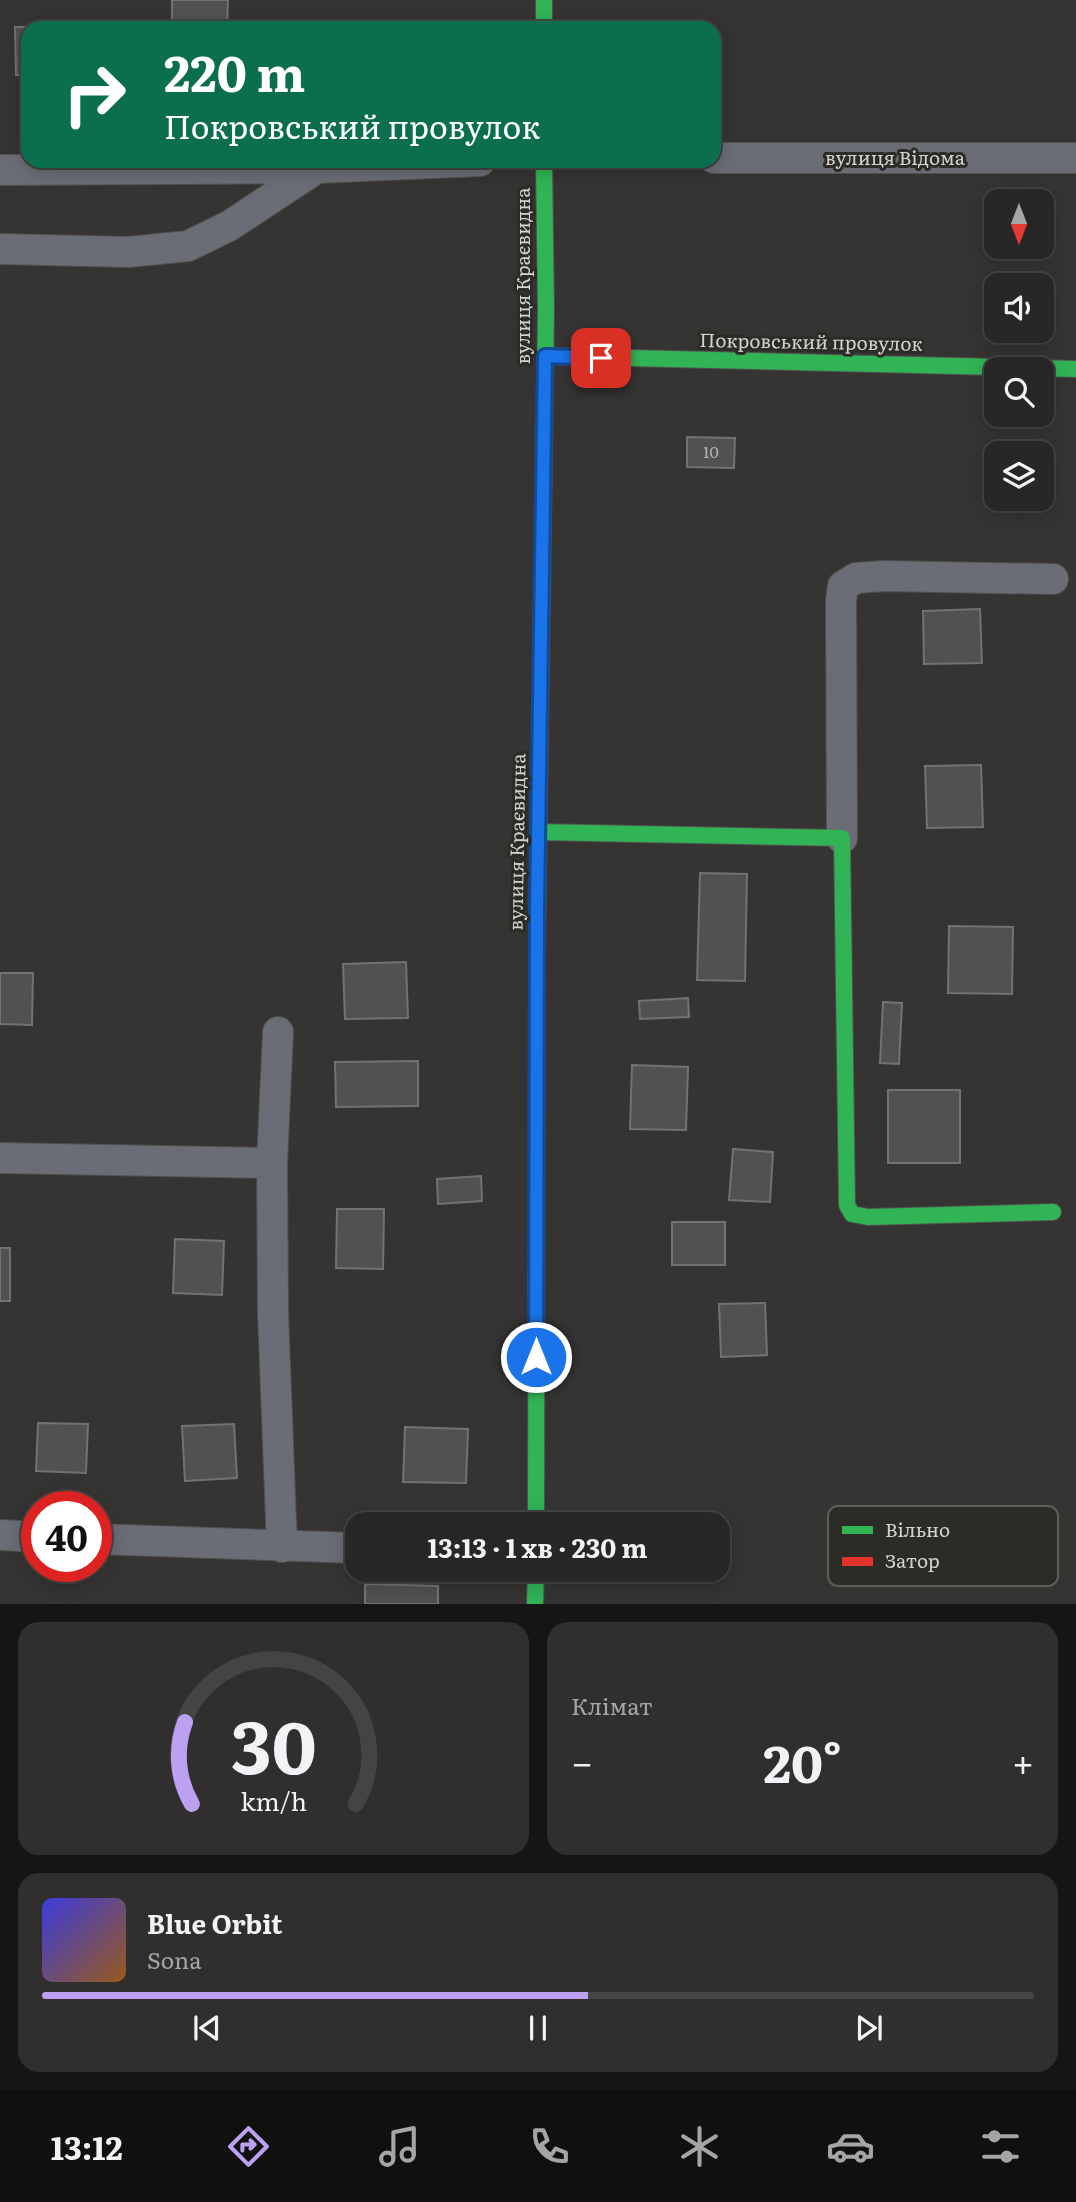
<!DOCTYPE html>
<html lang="uk">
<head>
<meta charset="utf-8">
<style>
	:root { --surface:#282726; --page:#302f2e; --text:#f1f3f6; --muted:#a5a5a7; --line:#444443; --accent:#bca0f2 }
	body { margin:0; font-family:Literata,serif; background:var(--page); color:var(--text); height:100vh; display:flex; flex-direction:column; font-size:26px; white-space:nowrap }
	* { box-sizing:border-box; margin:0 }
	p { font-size:23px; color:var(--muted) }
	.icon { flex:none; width:38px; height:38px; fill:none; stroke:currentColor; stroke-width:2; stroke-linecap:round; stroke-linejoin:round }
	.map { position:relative; height:1604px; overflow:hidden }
	.panel { display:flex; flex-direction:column; gap:18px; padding:18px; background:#161515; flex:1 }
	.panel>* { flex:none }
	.top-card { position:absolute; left:21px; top:21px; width:700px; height:147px; border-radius:21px; box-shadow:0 4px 18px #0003,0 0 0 2px var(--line); background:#0b6e4f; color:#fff; overflow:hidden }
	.needle { width:46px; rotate:180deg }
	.controls { position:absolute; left:984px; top:189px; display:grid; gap:14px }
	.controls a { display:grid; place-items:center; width:70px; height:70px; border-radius:14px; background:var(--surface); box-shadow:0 4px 18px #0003,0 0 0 2px var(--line); font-size:35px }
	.speed { position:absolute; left:21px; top:1491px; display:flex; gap:14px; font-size:35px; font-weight:700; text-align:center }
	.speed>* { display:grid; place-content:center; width:91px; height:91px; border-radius:50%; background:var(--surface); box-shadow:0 4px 18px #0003,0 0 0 2px var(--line); line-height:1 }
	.speed .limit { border:10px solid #d22; background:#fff; color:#111 }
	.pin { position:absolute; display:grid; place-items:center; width:60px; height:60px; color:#fff; margin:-30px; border-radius:14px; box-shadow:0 4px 10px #0006 }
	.me { position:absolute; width:77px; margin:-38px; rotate:0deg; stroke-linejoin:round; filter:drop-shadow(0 0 5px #0008) }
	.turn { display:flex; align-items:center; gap:24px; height:147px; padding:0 28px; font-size:32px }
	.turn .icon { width:91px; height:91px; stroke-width:2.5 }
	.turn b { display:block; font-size:49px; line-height:60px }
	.big { font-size:52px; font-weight:700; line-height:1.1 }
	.panel .widget { flex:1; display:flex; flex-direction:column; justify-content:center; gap:10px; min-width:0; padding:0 24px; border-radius:21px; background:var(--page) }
	.panel .dial { align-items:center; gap:0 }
	.dial svg { height:182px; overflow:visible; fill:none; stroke:var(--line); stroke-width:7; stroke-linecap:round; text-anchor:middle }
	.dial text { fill:var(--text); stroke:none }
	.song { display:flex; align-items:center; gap:21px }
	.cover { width:84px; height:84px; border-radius:10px; background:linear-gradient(135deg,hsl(240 70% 55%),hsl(30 70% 35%)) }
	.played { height:7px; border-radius:4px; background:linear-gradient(90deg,var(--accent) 55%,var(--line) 55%) }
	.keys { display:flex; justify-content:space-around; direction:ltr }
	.heat { display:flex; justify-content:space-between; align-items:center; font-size:38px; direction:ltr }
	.panel .tiles { flex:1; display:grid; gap:18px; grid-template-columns:1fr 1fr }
	.widget:last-child { grid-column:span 2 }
	.trip { position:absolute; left:345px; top:1512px; width:385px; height:70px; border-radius:21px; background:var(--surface); box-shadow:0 4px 18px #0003,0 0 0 2px var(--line); font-weight:700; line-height:70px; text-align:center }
	.tabs { display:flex; height:112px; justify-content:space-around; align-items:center; background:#10100f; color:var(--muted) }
	.tabs .icon { width:49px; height:49px }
	.tabs .active { color:var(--accent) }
	.tabs b { font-size:32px; color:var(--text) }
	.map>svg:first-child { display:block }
	.building { fill:#525151; stroke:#727272; stroke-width:2 }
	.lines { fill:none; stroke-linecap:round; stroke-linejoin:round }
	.street-casing { stroke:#52504f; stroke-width:32 }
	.fast-casing { stroke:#52504f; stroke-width:18 }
	.jam-casing { stroke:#52504f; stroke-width:18 }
	.street { stroke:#6b6d76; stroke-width:30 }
	.fast { stroke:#30b455; stroke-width:16 }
	.jam { stroke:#e5322d; stroke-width:16 }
	.route-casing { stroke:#114b97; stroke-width:18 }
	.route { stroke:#1a73e8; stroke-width:12 }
	.labels { text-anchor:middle; stroke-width:6; stroke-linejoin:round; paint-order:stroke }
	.number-label { font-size:16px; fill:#b4b2b0 }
	.street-label { font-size:19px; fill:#d4d2cf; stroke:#2d2b26 }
	.key { fill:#2d2b26; stroke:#5f5d59; stroke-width:2 }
	.key-label { font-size:19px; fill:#d4d2cf }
</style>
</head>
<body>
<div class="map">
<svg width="1076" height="1604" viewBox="0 0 1076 1604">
	<rect width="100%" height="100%" fill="#363432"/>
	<!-- building -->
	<path class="building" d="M172,0H228L227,28H172Z
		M64,26L28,28V75H16L15,27Z
		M687,437L735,438L734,468L687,467Z
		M980,609L982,663L924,664L923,611Z
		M981,765L983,827L927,828L925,766Z
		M700,873L747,874L745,981L697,980Z
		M949,926L1013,927L1012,994L948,993Z
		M406,962L408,1018L345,1019L343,964Z
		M0,973H33L32,1025L0,1024Z
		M688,998L689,1017L640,1019L639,1001Z
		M883,1002L902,1003L899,1064L880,1063Z
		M418,1061V1106L336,1107L335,1062Z
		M632,1065L688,1067L686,1130L630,1129Z
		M888,1090H960V1163H888Z
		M733,1149L773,1152L770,1202L729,1200Z
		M481,1176L482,1201L438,1204L437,1179Z
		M337,1209H384L383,1269L336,1268Z
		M672,1222H725V1265H672Z
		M175,1239L224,1241L222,1295L173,1293Z
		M0,1248H10V1301H0Z
		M765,1303L767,1355L721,1357L719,1304Z
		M38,1423L88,1424L86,1473L36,1471Z
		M234,1424L237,1478L185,1481L182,1426Z
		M405,1427L468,1429L466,1483L403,1482Z
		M365,1584L438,1586V1604H365Z"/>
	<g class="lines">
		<defs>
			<path id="street" d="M714,158H1076
				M0,170L317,168L480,161
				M0,249L129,252L188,246L229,226L317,168
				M842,838L841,601L843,586L856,578L884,576L1053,579
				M0,1158L272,1163L278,1032
				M272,1163L273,1313L282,1547
				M0,1535L37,1537
				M96,1539L357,1548"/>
			<path id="fast" d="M544,0V28
				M545,356L1076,369
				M542,600L546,310L544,161
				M538,832L842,838L847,1205L852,1214L868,1217L1053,1212
				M536,1524L537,954
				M535,1604L536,1570"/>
			<path id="jam" d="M537,954L542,600"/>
		</defs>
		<!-- street casing -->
		<use href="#street" class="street-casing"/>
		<!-- fast casing -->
		<use href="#fast" class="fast-casing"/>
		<!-- jam casing -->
		<use href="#jam" class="jam-casing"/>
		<!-- street -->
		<use href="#street" class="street"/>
		<!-- fast -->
		<use href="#fast" class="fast"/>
		<!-- jam -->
		<use href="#jam" class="jam"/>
	</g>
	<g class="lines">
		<defs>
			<path id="route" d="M536,1357L537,910L545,356L601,358"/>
		</defs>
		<!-- route casing -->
		<use href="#route" class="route-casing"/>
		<!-- route -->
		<use href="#route" class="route"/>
	</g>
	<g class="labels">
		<!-- number labels -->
		<g class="number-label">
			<text x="711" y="458">10</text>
		</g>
		<!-- street labels -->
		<g class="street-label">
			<text x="895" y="165">вулиця Відома</text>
			<text transform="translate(523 276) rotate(-90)" y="7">вулиця Краєвидна</text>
			<text transform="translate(811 342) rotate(1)" y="7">Покровський провулок</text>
			<text transform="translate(517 842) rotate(-89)" y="7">вулиця Краєвидна</text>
		</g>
	</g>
	<!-- legend -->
	<rect x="828" y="1506" width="230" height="80" rx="10" class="key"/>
	<rect x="842" y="1526" width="31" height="8" fill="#30b455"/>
	<rect x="842" y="1557" width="31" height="9" fill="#e5322d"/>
	<g class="key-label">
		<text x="885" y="1537">Вільно</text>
		<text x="885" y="1568">Затор</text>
	</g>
</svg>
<div class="controls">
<a><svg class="needle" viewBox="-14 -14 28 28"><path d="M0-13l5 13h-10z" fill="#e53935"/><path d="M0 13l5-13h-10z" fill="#a5a5a7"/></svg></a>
<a><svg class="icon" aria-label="sound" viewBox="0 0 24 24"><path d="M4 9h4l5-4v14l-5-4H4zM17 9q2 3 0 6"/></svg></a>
<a><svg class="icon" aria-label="search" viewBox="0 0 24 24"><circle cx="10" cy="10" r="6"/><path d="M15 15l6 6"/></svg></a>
<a><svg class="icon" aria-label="layers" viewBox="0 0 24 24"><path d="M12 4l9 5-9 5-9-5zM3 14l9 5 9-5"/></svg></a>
</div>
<div class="speed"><div class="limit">40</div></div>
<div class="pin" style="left:601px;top:358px;background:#d93025"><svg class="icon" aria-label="arrive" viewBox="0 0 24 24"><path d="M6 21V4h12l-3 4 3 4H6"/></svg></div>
<svg class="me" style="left:536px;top:1357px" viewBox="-20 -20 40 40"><circle r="17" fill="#1a73e8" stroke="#fff" stroke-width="3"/><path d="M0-11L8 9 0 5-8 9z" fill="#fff"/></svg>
<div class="trip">13:13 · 1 хв · 230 m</div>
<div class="top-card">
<div class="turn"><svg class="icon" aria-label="right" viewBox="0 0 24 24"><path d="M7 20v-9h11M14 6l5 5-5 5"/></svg><div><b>220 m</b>Покровський провулок</div></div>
</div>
</div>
<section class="panel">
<div class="tiles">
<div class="widget dial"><svg viewBox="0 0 100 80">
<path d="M14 69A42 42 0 1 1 86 69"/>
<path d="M14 69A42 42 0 0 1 11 33" stroke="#bca0f2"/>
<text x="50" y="56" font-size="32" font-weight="700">30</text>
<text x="50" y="72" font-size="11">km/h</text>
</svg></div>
<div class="widget"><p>Клімат</p>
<div class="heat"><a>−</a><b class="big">20°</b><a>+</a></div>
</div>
<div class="widget">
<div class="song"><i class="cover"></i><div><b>Blue Orbit</b><p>Sona</p></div></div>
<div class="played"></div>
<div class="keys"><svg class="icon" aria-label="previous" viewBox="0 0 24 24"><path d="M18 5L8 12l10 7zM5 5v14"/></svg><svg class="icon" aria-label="pause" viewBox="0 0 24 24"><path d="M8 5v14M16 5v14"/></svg><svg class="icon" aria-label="next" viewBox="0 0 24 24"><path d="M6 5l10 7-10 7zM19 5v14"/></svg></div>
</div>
</div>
</section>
<nav class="tabs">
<b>13:12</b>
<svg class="icon active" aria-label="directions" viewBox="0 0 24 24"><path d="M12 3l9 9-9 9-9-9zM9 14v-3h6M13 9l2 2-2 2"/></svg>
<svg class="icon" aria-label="music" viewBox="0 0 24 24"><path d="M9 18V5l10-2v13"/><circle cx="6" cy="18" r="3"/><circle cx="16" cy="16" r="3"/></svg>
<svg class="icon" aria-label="phone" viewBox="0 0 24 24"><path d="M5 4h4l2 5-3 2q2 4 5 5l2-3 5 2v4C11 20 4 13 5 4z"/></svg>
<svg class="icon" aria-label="climate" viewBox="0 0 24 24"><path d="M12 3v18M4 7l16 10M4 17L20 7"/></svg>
<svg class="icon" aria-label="car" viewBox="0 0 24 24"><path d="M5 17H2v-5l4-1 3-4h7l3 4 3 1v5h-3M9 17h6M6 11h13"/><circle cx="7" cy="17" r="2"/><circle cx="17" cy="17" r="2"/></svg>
<svg class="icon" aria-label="filters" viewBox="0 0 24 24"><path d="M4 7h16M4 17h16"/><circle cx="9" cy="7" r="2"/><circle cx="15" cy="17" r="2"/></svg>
</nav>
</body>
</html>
